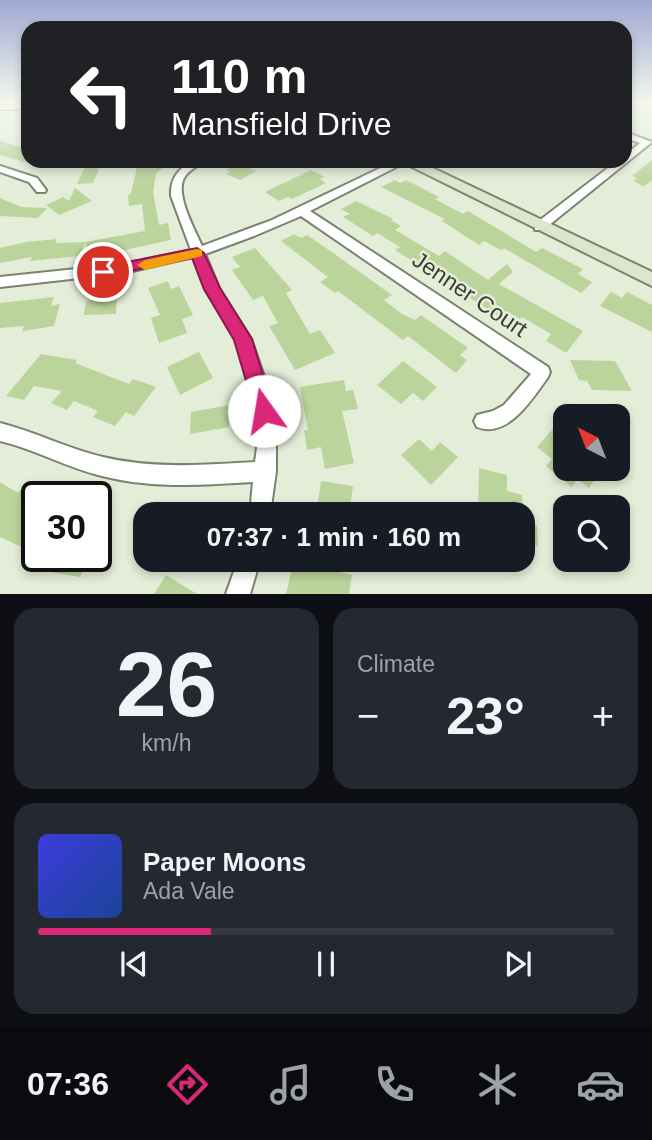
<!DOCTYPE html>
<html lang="en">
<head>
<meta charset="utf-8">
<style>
	:root { --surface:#171b24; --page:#242831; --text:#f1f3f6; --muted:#9ea1a6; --line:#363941; --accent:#db2777 }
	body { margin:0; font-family:Helvetica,sans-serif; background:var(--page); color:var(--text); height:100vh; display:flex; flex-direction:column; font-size:26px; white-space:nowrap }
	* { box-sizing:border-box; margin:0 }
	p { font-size:23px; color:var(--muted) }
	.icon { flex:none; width:38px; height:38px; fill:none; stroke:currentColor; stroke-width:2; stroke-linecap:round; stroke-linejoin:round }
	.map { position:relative; height:594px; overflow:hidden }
	.drawer { display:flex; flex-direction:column; gap:14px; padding:14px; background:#0d0f14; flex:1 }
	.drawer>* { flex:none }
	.hud { position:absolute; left:21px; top:21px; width:611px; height:147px; border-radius:21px; box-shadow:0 4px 10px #0003; background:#202124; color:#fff; overflow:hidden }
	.needle { width:46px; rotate:318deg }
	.fabs { position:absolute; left:553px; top:404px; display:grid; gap:14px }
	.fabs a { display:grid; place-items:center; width:77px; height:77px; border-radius:14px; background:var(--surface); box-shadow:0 4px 10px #0003; font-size:35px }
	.speed { position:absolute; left:21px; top:481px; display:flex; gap:14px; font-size:35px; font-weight:700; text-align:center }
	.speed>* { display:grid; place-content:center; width:91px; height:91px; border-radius:50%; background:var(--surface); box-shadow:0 4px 10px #0003; line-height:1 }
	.speed .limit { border:4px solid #111; border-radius:10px; background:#fff; color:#111 }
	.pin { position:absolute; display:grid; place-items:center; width:60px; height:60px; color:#fff; margin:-30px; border:4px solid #fff; border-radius:50%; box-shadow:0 2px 7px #0007 }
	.me { position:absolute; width:77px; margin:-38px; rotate:347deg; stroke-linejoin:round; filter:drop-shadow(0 0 5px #0008) }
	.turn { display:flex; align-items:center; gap:24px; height:147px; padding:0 35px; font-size:32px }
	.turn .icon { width:91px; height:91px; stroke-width:2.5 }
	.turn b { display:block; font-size:49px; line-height:60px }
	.big { font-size:52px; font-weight:700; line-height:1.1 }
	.drawer .tile { flex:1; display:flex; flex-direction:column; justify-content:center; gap:10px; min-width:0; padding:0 24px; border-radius:21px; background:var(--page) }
	.drawer .dial { align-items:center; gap:0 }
	.dial b { font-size:91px; line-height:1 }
	.song { display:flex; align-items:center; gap:21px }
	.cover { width:84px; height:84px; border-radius:10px; background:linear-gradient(135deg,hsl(240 70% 55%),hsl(220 70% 35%)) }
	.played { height:7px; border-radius:4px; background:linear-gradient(90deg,var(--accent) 30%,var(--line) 30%) }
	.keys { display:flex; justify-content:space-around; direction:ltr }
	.heat { display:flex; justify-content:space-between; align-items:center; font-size:38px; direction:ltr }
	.drawer .tiles { flex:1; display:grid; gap:14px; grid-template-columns:1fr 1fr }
	.tile:last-child { grid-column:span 2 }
	.trip { position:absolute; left:133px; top:502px; width:402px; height:70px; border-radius:21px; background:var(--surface); box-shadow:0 4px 10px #0003; font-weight:700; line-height:70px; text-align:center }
	.dock { display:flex; height:112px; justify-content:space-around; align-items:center; background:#090b0e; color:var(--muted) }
	.dock .icon { width:49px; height:49px }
	.dock .selected { color:var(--accent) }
	.dock b { font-size:32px; color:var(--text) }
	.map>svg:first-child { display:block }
	.building { fill:#bbd49c }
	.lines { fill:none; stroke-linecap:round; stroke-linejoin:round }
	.minor-casing { stroke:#7a8370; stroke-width:4 }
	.secondary-casing { stroke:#7a8370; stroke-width:4 }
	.minor { fill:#fff; fill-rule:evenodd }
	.secondary { fill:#dbe7ca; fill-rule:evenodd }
	.route { fill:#db2777; stroke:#8e194d; stroke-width:2 }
	.slow { fill:#f59e0b }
	.labels { text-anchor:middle; stroke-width:5; stroke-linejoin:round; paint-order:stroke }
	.street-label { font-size:23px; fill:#3a3d35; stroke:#e4edd8 }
</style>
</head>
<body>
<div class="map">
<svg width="652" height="594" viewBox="0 0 652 594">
	<rect width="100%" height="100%" fill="#e4edd8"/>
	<!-- building -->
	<path class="building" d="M0,141L28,149V163L0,155Z
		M652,160V180L644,186L633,181L637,178L632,176Z
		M146,161H173L156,173L153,192L159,225L168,223L171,240L106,254L107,248L87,250L85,242L80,256L30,261L32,257L0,263V248L26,242L57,239L55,243L86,242L145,231L142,204L129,206L128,195L131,194L137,167Z
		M237,163L256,171L240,180L226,174L230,172L226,170Z
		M86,165L99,169L93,183L77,184Z
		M311,170L325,177L320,179L326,183L292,199L288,197L279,201L265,192Z
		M395,180L400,183L406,180L439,197L435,199L463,214L468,211L536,252L542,248L583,269L578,274L592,282L581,293L504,248L501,250L484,241L479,245L442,221L445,219L381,187Z
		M75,188L92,201L59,215L46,205L63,197L69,201Z
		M0,198L21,207L47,208L38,218L0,216Z
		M356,201L393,219L391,220L401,226L395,230L439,256L445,251L488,280L507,264L513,272L499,284L583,331L566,353L546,341L551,334L522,317L520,319L511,314L505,320L462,293L467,288L438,270L433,274L395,250L400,247L377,233L373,236L343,217L350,214L341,209Z
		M294,234L301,238L307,235L326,248L392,295L384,300L402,314L415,320L421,315L468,348L460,355L467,360L456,373L408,336L403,340L338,291L335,293L320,282L328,277L281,241Z
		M255,248L292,290L286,293L310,334L320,330L335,353L295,370L269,326L278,323L263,296L253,300L232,270L240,267L232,257Z
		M168,281L171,289L179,286L193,315L182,319L187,333L159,343L151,318L160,315L148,288Z
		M117,288L116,314L84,315L86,301L100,299L101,291Z
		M611,292L622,298L627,292L652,305V332L600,306Z
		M54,297L51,306L60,304L54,326L22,331L24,326L0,328V303Z
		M199,352L213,378L180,395L167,367Z
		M41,354L77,360L75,363L129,384L133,379L156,387L134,416L126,412L115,426L93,417L98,411L74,401L67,410L51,403L62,391L34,386L24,400L6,396Z
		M570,360L615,361L632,391L592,390L587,381L579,380Z
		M403,361L437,387L423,401L413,393L401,404L377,385Z
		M344,380L346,391L353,390L358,409L342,411L354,463L325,469L321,447L307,450L304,430H308L300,387Z
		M229,405V427L190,434L191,412Z
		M565,415V469H602L589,488L577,479L572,487L546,466L552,459L537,447Z
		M419,439L432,451L440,442L458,457L431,485L401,455Z
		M479,468L507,475V491L522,495L523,514H478Z
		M321,481L353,486L349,514H316Z
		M0,482L18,493L26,483L58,497H37V532L24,548L0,537Z
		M523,522L537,526L538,546L523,542Z
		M46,556H89L80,577L39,570Z
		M294,560L352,575L349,594H286Z
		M166,575L197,594H154Z"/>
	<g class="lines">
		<defs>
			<path id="minor" d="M0,105H28V109H0Z
				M625,132L652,142L543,230H535V224L617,161H625V155L640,143L625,138Z
				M192,161H205C198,166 188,170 184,178C175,195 195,230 202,246L272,220L395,161H408L310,211L548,367L550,372L548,377C533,398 508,439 477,427L474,421L477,415L493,411L504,405L531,374L301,216L254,236L205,254L219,288L251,339L267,385L276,440V471L270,514H250L253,482C203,485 152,489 102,476C67,468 35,449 0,441V423C36,432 68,449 103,457C153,469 205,465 255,462L258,440L251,385L236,340L205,289L193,257L124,273L0,287V277L124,264L191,250L171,196C170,179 178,169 192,161Z
				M0,166L37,178L46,190L45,192H37L29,182L0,172Z
				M238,560H260L250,594H226Z"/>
			<path id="secondary" d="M400,161H418L652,272V286Z"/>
		</defs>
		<!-- minor casing -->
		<use href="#minor" class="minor-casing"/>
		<!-- secondary casing -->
		<use href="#secondary" class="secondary-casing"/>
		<!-- minor -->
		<use href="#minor" class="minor"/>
		<!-- secondary -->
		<use href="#secondary" class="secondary"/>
	</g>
	<!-- sky -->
	<linearGradient id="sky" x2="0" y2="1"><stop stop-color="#9fa8d3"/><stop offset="0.55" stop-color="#f3f7ed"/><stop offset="1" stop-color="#f3f7ed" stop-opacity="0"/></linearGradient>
	<rect width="652" height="186" fill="url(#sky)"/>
	<!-- route -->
	<path class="route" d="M197,248L204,253L220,288L252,339L274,411L272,418L264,421L257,418L234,340L204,289L192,258L103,277L96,272L103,267Z"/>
	<!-- slow -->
	<path class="slow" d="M197,249L202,250V256L145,270L137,265L145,260Z"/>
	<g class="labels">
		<!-- street labels -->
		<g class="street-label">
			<text transform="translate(470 294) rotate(34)" y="8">Jenner Court</text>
		</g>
	</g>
</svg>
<div class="fabs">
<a><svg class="needle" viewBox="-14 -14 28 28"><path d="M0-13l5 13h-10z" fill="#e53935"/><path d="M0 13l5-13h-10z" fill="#9ea1a6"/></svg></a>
<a><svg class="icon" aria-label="search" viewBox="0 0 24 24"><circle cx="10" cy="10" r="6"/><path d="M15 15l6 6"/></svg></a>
</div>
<div class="speed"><div class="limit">30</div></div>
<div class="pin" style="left:103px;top:272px;background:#d93025"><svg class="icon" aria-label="arrive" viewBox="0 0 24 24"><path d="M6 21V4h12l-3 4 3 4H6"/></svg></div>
<svg class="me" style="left:264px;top:411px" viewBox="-20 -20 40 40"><circle r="19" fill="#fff"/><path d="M0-13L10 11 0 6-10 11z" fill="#db2777"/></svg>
<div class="trip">07:37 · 1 min · 160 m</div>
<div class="hud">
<div class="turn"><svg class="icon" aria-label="left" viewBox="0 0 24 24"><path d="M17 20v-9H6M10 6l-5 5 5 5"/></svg><div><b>110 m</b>Mansfield Drive</div></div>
</div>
</div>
<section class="drawer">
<div class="tiles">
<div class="tile dial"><b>26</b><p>km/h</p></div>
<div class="tile"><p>Climate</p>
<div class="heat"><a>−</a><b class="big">23°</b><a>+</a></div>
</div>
<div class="tile">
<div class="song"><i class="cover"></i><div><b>Paper Moons</b><p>Ada Vale</p></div></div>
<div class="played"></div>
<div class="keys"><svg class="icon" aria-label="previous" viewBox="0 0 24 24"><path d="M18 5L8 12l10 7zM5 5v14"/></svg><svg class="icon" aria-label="pause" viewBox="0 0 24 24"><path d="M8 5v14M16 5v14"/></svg><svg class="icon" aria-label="next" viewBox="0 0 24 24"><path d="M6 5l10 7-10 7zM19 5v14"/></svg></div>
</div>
</div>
</section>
<nav class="dock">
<b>07:36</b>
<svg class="icon selected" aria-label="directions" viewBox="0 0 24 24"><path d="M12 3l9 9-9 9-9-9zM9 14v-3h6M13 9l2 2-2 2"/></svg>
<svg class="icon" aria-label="music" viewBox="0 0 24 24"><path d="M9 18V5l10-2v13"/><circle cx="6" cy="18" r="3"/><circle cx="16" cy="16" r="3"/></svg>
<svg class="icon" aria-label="phone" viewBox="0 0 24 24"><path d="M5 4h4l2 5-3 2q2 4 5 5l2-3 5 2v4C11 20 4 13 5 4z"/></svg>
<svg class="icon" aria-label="climate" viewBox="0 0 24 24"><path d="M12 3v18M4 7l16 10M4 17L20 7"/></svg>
<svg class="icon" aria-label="car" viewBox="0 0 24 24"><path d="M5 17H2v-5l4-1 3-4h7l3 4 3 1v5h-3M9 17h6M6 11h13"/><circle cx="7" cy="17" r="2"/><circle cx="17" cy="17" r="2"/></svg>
</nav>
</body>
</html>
